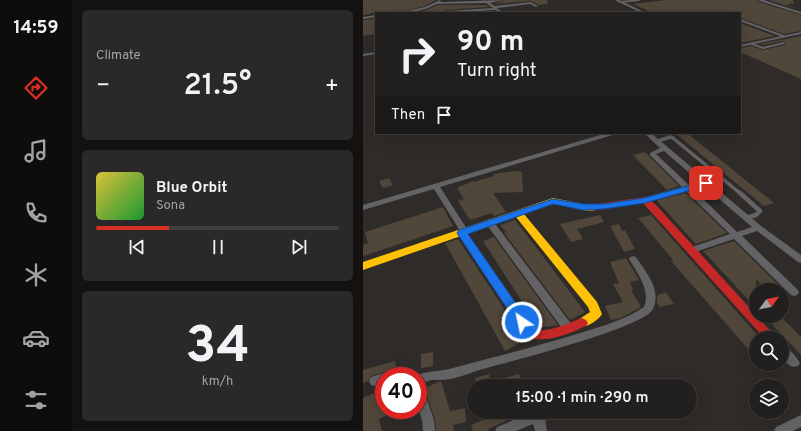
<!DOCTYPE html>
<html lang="en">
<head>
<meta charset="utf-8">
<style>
	:root { --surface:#22201f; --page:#2a2828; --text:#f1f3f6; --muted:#a2a3a4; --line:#3f3e3d; --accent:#d93025 }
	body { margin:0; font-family:Overpass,sans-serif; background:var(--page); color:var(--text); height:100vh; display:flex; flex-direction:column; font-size:15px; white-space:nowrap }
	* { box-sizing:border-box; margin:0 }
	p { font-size:13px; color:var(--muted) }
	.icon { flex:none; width:22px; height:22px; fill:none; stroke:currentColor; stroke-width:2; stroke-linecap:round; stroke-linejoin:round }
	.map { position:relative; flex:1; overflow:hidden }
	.panel { display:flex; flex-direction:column; gap:10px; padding:10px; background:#131211; width:291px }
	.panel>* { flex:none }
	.guide { position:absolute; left:12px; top:12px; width:366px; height:122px; border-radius:0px; box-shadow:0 4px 16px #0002,0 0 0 1px var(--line); background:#22201f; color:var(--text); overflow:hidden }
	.needle { width:26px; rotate:58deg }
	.fabs { position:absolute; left:386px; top:283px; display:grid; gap:8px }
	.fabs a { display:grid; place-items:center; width:40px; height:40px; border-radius:50%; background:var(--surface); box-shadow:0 4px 16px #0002,0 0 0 1px var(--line); font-size:20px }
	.speed { position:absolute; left:12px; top:367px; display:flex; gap:8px; font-size:20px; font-weight:700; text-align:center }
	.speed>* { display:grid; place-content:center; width:52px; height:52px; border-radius:50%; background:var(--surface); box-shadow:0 4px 16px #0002,0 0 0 1px var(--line); line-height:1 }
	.speed .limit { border:6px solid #d22; background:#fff; color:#111 }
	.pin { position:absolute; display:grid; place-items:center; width:34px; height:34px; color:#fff; margin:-17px; border-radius:8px; box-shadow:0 2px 6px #0006 }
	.me { position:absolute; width:44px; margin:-22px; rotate:326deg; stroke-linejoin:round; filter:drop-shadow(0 0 3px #0008) }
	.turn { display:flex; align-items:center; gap:14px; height:84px; padding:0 16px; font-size:18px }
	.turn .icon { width:52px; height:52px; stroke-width:2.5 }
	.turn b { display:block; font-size:28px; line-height:34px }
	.then { display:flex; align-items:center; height:38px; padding:0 16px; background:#0003; gap:8px; font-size:15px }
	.big { font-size:30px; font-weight:600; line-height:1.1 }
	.panel .card { flex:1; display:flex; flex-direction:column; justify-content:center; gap:6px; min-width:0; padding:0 14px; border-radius:6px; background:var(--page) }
	.panel .dial { align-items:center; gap:0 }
	.dial b { font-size:52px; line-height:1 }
	.song { display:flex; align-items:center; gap:12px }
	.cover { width:48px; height:48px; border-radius:6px; background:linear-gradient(135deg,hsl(50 70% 55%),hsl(130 70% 35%)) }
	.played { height:4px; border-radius:2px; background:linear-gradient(90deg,var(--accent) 30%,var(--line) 30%) }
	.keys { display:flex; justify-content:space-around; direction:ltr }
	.heat { display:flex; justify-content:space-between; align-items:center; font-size:22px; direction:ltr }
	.trip { position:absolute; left:104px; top:379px; width:230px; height:40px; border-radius:20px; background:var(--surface); box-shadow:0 4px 16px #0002,0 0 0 1px var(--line); font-weight:600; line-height:40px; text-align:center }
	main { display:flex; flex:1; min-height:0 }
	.tab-bar { display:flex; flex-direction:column; width:72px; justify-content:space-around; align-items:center; background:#0e0d0c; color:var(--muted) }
	.tab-bar .icon { width:28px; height:28px }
	.tab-bar .selected { color:var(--accent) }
	.tab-bar b { font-size:18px; color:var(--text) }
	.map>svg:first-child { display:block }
	.building { fill:#504639 }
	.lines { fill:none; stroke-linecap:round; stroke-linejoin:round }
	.lane-far2 { stroke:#636264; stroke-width:2 }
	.lane-far1 { stroke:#636264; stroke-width:3.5 }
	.lane { stroke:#636264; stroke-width:4.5 }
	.street { fill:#636264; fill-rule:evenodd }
	.slow { fill:#ffc107; fill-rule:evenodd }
	.jam { fill:#c62828; fill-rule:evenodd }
	.route { fill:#1a73e8; stroke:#114b97 }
</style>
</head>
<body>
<main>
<nav class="tab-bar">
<b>14:59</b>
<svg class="icon selected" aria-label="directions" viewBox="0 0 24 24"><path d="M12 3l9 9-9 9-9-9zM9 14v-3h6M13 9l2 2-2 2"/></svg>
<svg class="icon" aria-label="music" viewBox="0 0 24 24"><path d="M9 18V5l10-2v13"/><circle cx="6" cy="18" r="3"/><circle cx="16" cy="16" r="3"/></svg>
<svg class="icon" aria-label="phone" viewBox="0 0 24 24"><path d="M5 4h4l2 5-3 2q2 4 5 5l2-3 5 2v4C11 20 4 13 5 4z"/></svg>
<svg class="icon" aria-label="climate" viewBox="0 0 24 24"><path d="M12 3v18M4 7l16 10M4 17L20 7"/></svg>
<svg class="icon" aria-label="car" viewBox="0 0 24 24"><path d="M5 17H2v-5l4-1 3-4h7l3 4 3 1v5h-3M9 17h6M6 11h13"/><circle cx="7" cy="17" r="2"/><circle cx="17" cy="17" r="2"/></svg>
<svg class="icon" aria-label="filters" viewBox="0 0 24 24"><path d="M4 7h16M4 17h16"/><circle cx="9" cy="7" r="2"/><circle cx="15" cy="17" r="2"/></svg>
</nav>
<section class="panel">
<div class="card"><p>Climate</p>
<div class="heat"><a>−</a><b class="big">21.5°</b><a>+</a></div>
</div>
<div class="card">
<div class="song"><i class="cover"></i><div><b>Blue Orbit</b><p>Sona</p></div></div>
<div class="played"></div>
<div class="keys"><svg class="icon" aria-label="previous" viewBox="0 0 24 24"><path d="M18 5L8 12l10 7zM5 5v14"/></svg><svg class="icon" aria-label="pause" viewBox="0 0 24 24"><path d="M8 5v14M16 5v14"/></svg><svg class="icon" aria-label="next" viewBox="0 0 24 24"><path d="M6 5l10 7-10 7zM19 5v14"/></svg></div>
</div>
<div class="card dial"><b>34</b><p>km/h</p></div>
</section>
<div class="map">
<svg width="438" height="431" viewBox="0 0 438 431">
	<rect width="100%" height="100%" fill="#2e2b29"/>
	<!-- building -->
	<path class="building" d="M0,0H73L62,6L35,13H7L8,14L0,15Z
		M141,0H184L185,4L176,5L168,1L131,4Z
		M302,0H395L396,2L438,15V31L421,34L377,18V13H290L270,4Z
		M405,0H430L431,3L423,5L438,10Z
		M74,5H123L126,7L84,10L78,13H51L64,10Z
		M12,19L13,34L0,36V20Z
		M377,23L412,36L377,43Z
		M438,36V79L377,52V48L388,46L400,50L422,45L423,43L421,41L400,45L397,44Z
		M312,133H324L411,203L401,206Z
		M282,152L316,186L304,190L270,155Z
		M153,171L159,172L160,192L130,193L143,212L131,216L129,213L107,220L95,201L101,199L94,188L110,181L111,182L131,176V174Z
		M26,178L30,185L20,188L16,181Z
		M323,193L364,233L333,244L331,242L295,202V200Z
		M80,207L90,226L0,256V245L5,243L2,232Z
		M237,215L241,222L214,229L220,239L208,242L197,224Z
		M288,215L397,338H393V358L308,261L310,260L275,218Z
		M152,220L176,251L222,312L207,320L141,233L143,232L137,225Z
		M256,224L259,231L262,230L272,249L261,252L247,226Z
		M131,237L195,325L176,328L120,241Z
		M95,239L138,304L160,341L142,351L82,243Z
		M371,241L421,290H404L393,279V308L340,251Z
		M263,258L276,280L267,282L270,289L268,290L278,307L258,318L248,320L242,306L260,302L250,284L256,283L247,262Z
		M303,292L311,304L296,307L294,303V297L295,296L294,295Z
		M401,316H417L438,337V355Z
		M70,352V366L58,368V354Z
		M32,361L33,369L27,371L25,374L21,372L8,376L5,381L0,383V370Z
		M126,374L127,382L156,374L160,386H113L112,378Z
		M78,381L87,411L102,408L103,422L90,425L91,431H73L72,420L61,388Z
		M21,389V410H35L16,419L19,431H0V398Z
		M139,412H161L142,420L143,421L125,429L126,431H110L108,425Z"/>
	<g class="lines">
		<!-- lane-far2 -->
		<path class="lane-far2" d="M254,0L281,13
			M397,0L438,13
			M258,2L276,0
			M377,20L420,36
			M389,44L400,48L421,43
			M377,46L438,33"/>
		<!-- lane-far1 -->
		<path class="lane-far1" d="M295,141L307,137L310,138L378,194"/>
		<!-- lane -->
		<path class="lane" d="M377,193L397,211L393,215L383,218"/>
		<!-- street -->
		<path class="street" d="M77,0L78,2L140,0L127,3L132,6L168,2L175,6L173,7L167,4L134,8L141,13H137L133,10L79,13L84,11L130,8L123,3L74,4L63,9L44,13H36L62,7Z
			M13,15V17L0,19V17Z
			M12,52L13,54L0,56V54Z
			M244,133H254L253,134L77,187L106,232L105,234H99L71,189L0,210V205Z
			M281,133H288L398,226L438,255V263L435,262L394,231L379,236L434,289L436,292L434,295L431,296L428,295L371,239L332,252H326L325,250L326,248L367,234L323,191L282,202H279L278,200L279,198L319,187L287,155V153L297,148ZM301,151L337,182L326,185L293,154ZM341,186L389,227L374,232L330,189Z
			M127,220L130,221L209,325L210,328L209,331L205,332L201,331L124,225L123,223Z
			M270,256L273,257C283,272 299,290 290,309C281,328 145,362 120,369C109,372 98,377 88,379C82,380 75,380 69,380C64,381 60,383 55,385V376H52C66,370 76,372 90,368C132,357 175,346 217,333C239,326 262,320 281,307C288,290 274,273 266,259L267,257Z
			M419,345C426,348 433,356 437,363L435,366C427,369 424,363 419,357Z
			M37,369L45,372L47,376H21V383L12,386L8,385L6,381L8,377L21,373L26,376L27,372Z
			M169,380L173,381L175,386H163L165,381Z
			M55,386L59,387L61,391L71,420L72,431H60L59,420L55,408Z
			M169,412H181L184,431H172L170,424L153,431H132L134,427Z
			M438,415V427L430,431H411L413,427Z"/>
		<!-- slow -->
		<path class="slow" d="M190,198L220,204H234L238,207C229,217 202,203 190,204C181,205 170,211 161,214L234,302L239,314C235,321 222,329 215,326L213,323L215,320L227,312L225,307L153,217L0,270V262Z"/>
		<!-- jam -->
		<path class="jam" d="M282,197L285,198L294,206L414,338H401L280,203L234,210L230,207L234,204Z
			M99,230L102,231L171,330C188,332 203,324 219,318L223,320L225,323L223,326C205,334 183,344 163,337L94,233Z"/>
	</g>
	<!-- route -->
	<path class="route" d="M343,181L347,183L346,185L282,203L241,209L220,210L190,204L105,234L163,318L164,322L163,325L159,326L155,325L94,233L96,230L190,199L220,204H241L281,198Z"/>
</svg>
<div class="fabs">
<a><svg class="needle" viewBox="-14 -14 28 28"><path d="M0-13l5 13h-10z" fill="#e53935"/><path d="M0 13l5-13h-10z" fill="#a2a3a4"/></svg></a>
<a><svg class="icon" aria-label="search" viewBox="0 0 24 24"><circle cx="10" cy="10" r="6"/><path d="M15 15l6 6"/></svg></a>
<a><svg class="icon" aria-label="layers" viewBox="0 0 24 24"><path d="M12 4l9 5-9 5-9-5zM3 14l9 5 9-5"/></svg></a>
</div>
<div class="speed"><div class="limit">40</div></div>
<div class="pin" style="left:343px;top:183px;background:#d93025"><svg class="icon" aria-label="arrive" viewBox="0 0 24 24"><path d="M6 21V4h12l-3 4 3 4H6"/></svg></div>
<svg class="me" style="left:159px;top:322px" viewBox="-20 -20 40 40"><circle r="17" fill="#1a73e8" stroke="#fff" stroke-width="3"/><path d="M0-11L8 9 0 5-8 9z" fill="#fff"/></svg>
<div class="trip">15:00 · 1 min · 290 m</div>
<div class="guide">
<div class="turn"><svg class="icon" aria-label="right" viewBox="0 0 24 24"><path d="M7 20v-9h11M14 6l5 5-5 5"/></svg><div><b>90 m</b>Turn right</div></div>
<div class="then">Then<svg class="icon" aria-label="arrive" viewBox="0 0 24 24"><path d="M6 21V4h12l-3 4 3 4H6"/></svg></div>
</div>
</div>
</main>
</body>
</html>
